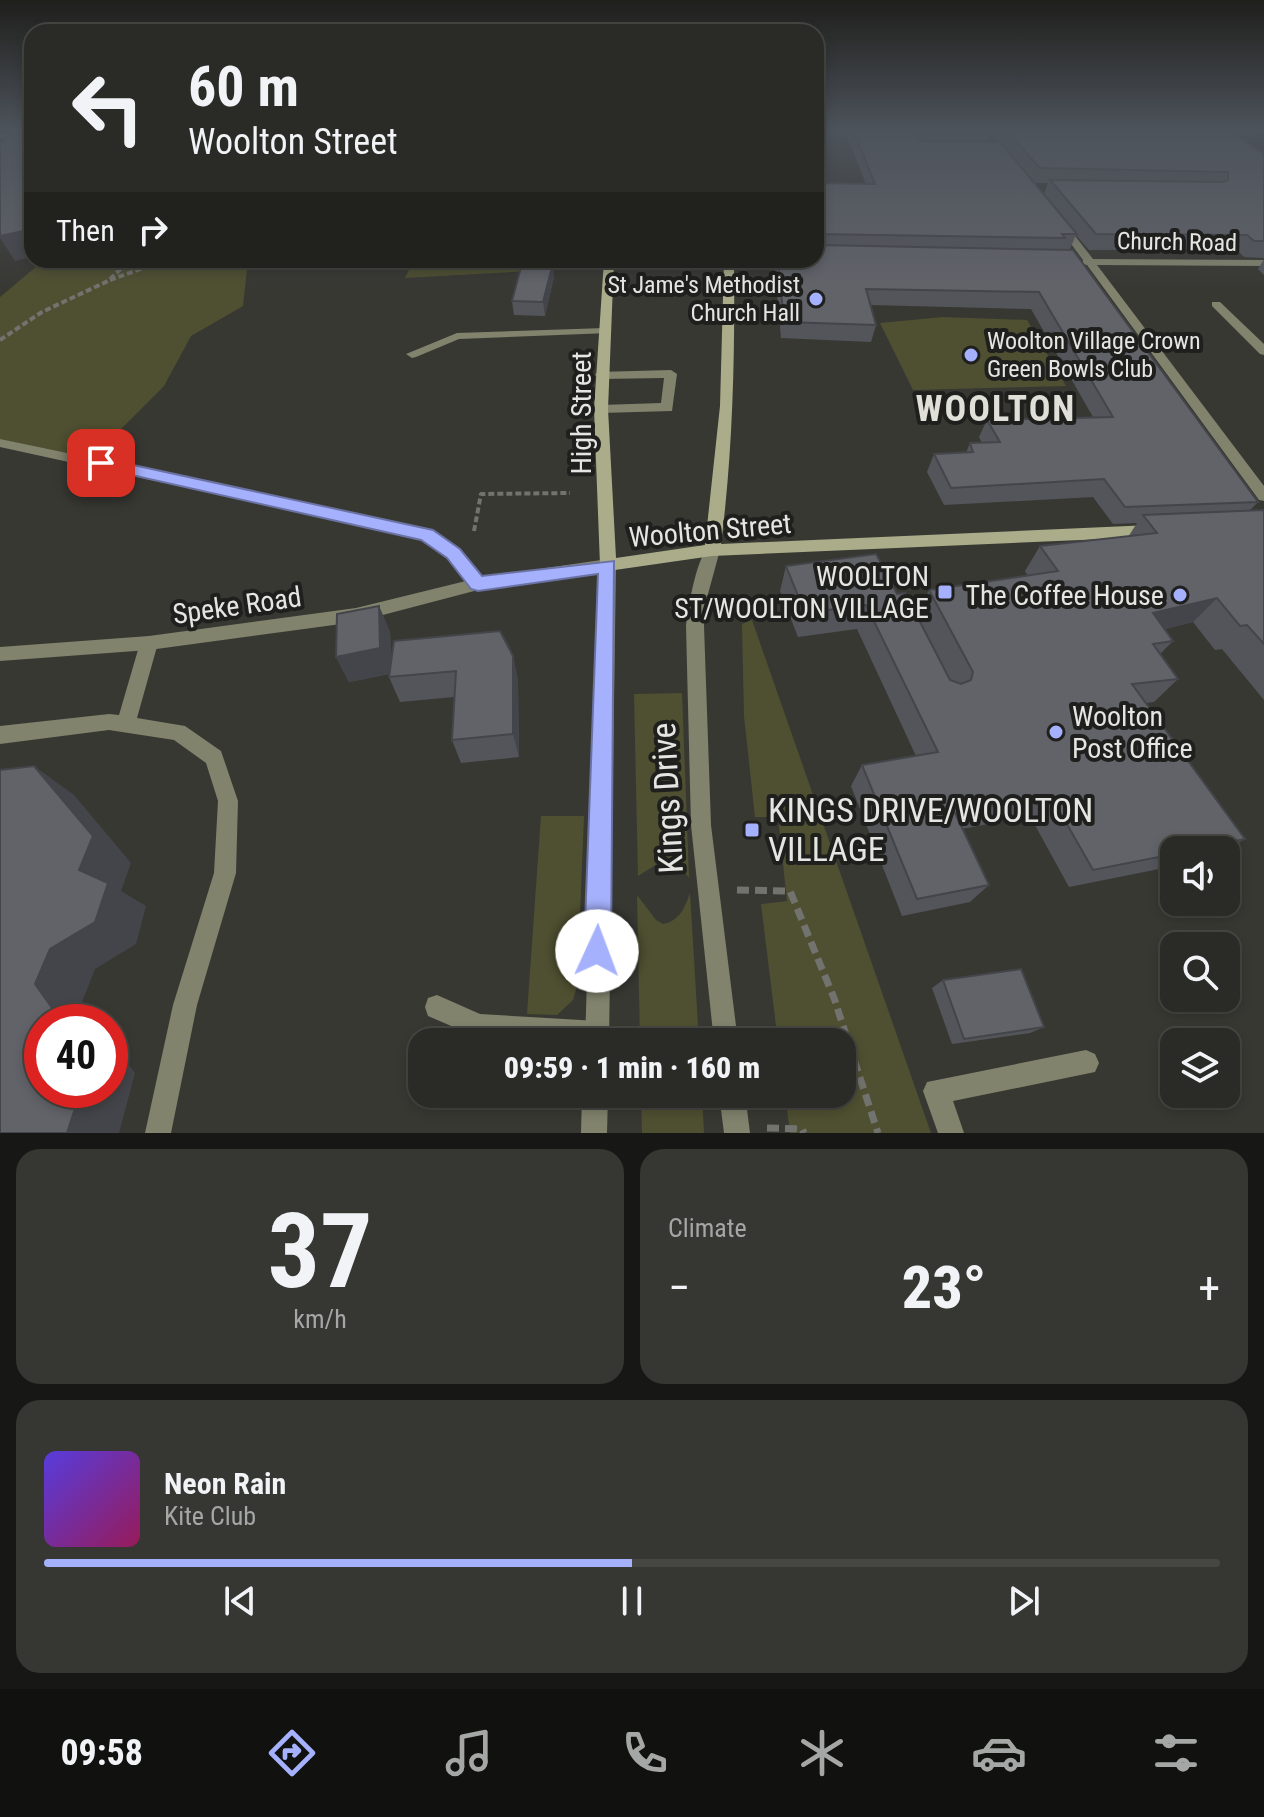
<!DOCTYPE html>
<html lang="en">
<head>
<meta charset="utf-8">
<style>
	:root { --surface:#2a2a26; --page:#363632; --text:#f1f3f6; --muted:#a5a7a7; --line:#464643; --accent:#a5b1fc }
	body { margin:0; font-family:"Roboto Condensed",sans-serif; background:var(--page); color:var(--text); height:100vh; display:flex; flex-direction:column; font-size:30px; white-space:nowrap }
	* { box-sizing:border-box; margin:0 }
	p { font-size:26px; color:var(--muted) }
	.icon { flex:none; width:44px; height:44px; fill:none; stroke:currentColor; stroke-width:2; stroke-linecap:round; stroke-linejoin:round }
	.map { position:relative; height:1133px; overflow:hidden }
	.sheet { display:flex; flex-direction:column; gap:16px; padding:16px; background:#171715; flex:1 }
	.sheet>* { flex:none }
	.banner { position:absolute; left:24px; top:24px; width:800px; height:244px; border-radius:24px; box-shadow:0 4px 12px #0003,0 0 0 2px var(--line); background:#2a2a26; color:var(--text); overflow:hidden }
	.controls { position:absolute; left:1160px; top:836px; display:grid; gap:16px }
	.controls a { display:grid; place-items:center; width:80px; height:80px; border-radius:16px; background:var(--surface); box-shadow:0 4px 12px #0003,0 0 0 2px var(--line); font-size:40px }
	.speed { position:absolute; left:24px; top:1004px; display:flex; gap:16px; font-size:40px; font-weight:700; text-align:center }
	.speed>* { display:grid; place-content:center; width:104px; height:104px; border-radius:50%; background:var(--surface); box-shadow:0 4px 12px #0003,0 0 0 2px var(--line); line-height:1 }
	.speed .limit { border:12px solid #d22; background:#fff; color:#111 }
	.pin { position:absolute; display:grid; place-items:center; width:68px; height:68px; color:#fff; margin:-34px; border-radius:16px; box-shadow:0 4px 12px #0006 }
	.me { position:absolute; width:88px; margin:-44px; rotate:2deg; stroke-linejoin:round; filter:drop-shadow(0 0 6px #0008) }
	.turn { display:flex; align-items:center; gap:28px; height:168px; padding:0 32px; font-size:36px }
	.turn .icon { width:104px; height:104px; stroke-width:2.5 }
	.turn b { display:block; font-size:56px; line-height:68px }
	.then { display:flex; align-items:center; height:76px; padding:0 32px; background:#0003; gap:16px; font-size:30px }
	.big { font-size:60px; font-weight:800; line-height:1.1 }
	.sheet .tile { flex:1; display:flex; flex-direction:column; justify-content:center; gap:12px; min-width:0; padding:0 28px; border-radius:24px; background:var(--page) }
	.sheet .dial { align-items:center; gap:0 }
	.dial b { font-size:104px; line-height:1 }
	.song { display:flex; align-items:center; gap:24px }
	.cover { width:96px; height:96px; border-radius:12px; background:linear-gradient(135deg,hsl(250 70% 55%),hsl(330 70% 35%)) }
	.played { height:8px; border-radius:4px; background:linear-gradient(90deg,var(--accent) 50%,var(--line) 50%) }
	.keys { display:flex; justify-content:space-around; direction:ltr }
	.heat { display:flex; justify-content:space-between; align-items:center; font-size:44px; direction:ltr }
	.sheet .tiles { flex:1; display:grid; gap:16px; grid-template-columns:1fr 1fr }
	.tile:last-child { grid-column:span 2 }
	.trip { position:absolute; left:408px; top:1028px; width:448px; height:80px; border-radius:24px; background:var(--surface); box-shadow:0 4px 12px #0003,0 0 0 2px var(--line); font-weight:800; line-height:80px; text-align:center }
	.tab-bar { display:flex; height:128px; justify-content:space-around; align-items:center; background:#11110f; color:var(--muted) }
	.tab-bar .icon { width:56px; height:56px }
	.tab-bar .current { color:var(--accent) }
	.tab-bar b { font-size:36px; color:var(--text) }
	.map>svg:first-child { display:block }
	.green { fill:#4f5031 }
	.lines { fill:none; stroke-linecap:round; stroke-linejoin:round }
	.path-far1 { stroke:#72726e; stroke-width:4; stroke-dasharray:6 3; stroke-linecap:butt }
	.path { stroke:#72726e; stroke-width:7; stroke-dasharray:12 6; stroke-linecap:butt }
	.service { fill:#81836d; fill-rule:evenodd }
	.minor { fill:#81836d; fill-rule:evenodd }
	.tertiary { fill:#81836d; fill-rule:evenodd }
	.secondary { fill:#abad8a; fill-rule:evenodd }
	.wall { fill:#53555a; fill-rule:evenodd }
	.shaded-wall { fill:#44454a }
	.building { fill:#616369; stroke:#44454a; stroke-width:2 }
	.route { fill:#a5b1fc; stroke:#6b73a4; stroke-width:2 }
	.poi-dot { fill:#a5b1fc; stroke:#1f1f1d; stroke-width:3 }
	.labels { text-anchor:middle; stroke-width:8; stroke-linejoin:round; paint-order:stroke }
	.far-street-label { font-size:24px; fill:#e5e5e2; stroke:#1f1f1d }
	.far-poi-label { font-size:24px; fill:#e5e5e2; stroke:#1f1f1d; text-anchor:end }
	.street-label { font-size:28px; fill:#e5e5e2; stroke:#1f1f1d }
	.poi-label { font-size:28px; fill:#e5e5e2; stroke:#1f1f1d; text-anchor:end }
	.near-street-label { font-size:34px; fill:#e5e5e2; stroke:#1f1f1d }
	.near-poi-label { font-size:34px; fill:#e5e5e2; stroke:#1f1f1d; text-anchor:start }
	.district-label { font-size:36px; font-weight:bold; letter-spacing:2px; fill:#e0e0d9; stroke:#1f1f1d }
</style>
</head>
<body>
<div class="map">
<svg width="1264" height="1133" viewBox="0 0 1264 1133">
	<rect width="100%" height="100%" fill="#383833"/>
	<!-- green -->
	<path class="green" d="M38,260H248L243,306L191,336L164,386L90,460L0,439V297L37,266Z
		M414,260H588L587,268L405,278Z
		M943,317L1027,320L1066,386L913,390L880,323Z
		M752,620L931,1133H790L785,1094H842V1042H778L761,904L787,901L778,817H755L744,716L742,624Z
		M682,693L689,878L682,868L662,861L638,876L634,694Z
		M541,816H584L577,986L573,1000L557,1015L527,1014Z
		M690,893L699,1042H640L637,895L656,920L663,924C680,921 685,907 690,893Z
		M641,1094H702L704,1133H642Z"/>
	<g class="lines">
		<!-- path-far1 -->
		<path class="path-far1" d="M110,280L165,260
			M0,340L42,312L108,281L130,260
			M474,531L481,494L570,493"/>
		<!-- path -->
		<path class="path" d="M737,890L790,891L834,998L878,1133
			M767,1128L802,1129L804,1133"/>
		<!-- service -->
		<path class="service" d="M1254,129H1264V134Z
			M1212,302H1220L1264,344V355L1260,354L1212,306Z
			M605,328L609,329V333L459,339L416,357L412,358L406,354L457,333Z
			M671,370L677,374L672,411L601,413L594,409L601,405L661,403L664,378L601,379L595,375L597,372Z
			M149,636L155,638L158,643L137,718L185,726L221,751L238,801L236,873L197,1005L171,1133H145L173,1005L214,873L218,801L206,763L174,740L109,730L0,744V726L109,714L119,715L140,643L143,638Z
			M437,995L480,1014L597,1021L606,1024L609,1033L605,1042L479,1038L428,1016L425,1007L428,998Z
			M1086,1050L1095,1054L1099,1063L1095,1072L953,1101L964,1133H938L923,1091L927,1082Z"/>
		<!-- minor -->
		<path class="minor" d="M32,131V135L0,138V134Z
			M1059,223H1065L1093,259L1264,260V266L1097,265L1264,486V501L1259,500L1087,265L1082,264L1083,260L1057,225Z
			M0,439L426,528L460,550L486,584L484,588H472L448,558L421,539L0,447Z"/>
		<!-- tertiary -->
		<path class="tertiary" d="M712,544L720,550L705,605L704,626L711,825L738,1042H714L691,825L686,626C688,609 697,551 712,544Z
			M608,559L616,565L609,1042H585L600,572L478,590L356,622L149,650L0,661V647L149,636L356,608L478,578Z
			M582,1094H608L607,1133H581Z
			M719,1094H745L750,1133H724Z"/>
		<!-- secondary -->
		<path class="secondary" d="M604,260H614L608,409L616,558L705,545L720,406L724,260H734C735,355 733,450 721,544L1151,525L1159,531L1151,537L712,556L608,571L602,569L600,565L594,409Z"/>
	</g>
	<!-- wall -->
	<path class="wall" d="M844,129H1228L1264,154V258L1244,257L1237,250H1089L1076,235L1070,249L1258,502L1250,510H1264V700L1222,649L1215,650L1193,622L1165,629L1173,641L1160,654L1178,679L1154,702L1146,703L1245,839L1226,850H1174V866L1069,887L1030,816L962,829L989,885L970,902L902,916L851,786L862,765L916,756L857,629L798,637L780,591L786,566L897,594L950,680L917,614L929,590L1028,576L1025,571L1040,546L1128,537L1137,523L1113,524L1093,497L944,505L927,472L934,454L966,453L970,443H982L979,437L987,420L1093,417L1031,309L871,305L876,325L871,342L781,338L774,260H816V183L866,184ZM991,133L999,142H988ZM1034,183H1048L1044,194Z
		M1264,259V275L1258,269Z
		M554,277L545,316L514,315L512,301Z
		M379,606L390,632L391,660L513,656L518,681L519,757L461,763L452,740L454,697L400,702L389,677V674L349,682L336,657Z
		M943,980L1044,1027L1030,1033L952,1044L932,988Z"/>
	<!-- shaded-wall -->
	<path class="shaded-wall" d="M32,229V257L15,261L0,238V236Z
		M553,263L554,277L545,316L543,302Z
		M1217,598L1193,622L1132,638L1153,613Z
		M379,606L390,632L392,673L349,682L336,657Z
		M513,656L518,681L519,757L513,734Z
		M34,766L74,795L131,863L121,891L146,906L136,944L95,969L82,1002L97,1022H62L35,984L79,870Z
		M110,1039L135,1073L119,1133H67L81,1090H110Z"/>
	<!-- building -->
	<path class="building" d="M13,129H32V229L0,236V144Z
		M853,129H989L991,132L918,131L915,136L921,141L1000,142L1077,234H1062L1065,238L817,234L819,245L1073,250L1258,502L1125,507L1104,479L951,488L934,454L973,452L970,443L1000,442L987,420L1113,417L1039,292L866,289L876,325L784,322L778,260H816V183L875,184Z
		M1005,129H1228L1264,154V241H1254L1247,235L1096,234L1050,180L1223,182L1228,180V172L1040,168Z
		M522,263H553L543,302L512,301Z
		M1264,510V644L1247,625L1240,626L1217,598L1153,613L1173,641L1153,644L1178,679L1132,684L1245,839L1192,850H1174V854L1093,870L1051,796L955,813L989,885L917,899L862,765L938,752L866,605L805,613L786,566L876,554L897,594L905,593L950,680L961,684L971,680L973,672L929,590L1058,571L1040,546L1157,533L1143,515Z
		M379,606L380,648L336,657L337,614Z
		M500,631L513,656V734L452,740L456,671L389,677L394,641Z
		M34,766L93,836L79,870L108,883L95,922L50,949L35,984L62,1022H42V1090H81L67,1133H0V770Z
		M1021,969L1044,1027L964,1039L943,980Z"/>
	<!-- sky -->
	<linearGradient id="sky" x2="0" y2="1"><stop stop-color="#1f1f1c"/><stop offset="0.45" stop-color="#4d535b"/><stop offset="1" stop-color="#4d535b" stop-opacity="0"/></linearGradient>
	<rect width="1264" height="288" fill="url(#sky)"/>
	<!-- route -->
	<path class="route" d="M101,458L433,530L460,549L482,576L614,561L611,951L607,961L597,964L588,961L584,951L598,574L478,591L471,589L447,558L421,540L96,467V459Z"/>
	<!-- markers -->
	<g class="poi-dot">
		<circle cx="816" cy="299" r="8"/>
		<circle cx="971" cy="355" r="8"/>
		<rect x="937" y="584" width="16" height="16" rx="4"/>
		<circle cx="1180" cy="595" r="8"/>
		<circle cx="1056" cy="732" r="8"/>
		<rect x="744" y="822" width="16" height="16" rx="4"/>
	</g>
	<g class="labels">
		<!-- far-street labels -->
		<g class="far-street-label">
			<text transform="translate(1177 242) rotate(1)" y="8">Church Road</text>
		</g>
		<!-- far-poi labels -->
		<g class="far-poi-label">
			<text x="800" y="293">St Jame's Methodist<tspan x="800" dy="28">Church Hall</tspan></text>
			<text x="987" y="349" text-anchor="start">Woolton Village Crown<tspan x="987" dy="28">Green Bowls Club</tspan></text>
		</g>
		<!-- street labels -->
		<g class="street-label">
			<text transform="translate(581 413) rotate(-90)" y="10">High Street</text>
			<text transform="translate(710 530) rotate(-5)" y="10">Woolton Street</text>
			<text transform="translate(237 605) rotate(-8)" y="10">Speke Road</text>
		</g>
		<!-- poi labels -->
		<g class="poi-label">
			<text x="929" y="586">WOOLTON<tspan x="929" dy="32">ST/WOOLTON VILLAGE</tspan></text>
			<text x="1164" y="605">The Coffee House</text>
			<text x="1072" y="726" text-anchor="start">Woolton<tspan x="1072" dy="32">Post Office</tspan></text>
		</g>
		<!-- near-street labels -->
		<g class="near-street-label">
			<text transform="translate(667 798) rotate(-93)" y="12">Kings Drive</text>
		</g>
		<!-- near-poi labels -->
		<g class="near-poi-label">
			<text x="768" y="822">KINGS DRIVE/WOOLTON<tspan x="768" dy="39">VILLAGE</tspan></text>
		</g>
		<!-- district labels -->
		<g class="district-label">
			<text x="996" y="421">WOOLTON</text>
		</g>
	</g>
</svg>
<div class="controls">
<a><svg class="icon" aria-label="sound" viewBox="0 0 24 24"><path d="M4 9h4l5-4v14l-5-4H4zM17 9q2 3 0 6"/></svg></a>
<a><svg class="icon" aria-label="search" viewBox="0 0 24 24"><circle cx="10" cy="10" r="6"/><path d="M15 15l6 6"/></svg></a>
<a><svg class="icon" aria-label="layers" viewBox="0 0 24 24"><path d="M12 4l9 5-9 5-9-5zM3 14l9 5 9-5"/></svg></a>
</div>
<div class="speed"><div class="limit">40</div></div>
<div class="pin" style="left:101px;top:463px;background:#d93025"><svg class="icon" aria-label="arrive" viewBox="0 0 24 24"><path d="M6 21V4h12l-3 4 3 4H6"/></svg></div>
<svg class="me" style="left:597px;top:951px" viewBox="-20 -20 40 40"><circle r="19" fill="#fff"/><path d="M0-13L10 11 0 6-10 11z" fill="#a5b1fc"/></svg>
<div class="trip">09:59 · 1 min · 160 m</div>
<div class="banner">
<div class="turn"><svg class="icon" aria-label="left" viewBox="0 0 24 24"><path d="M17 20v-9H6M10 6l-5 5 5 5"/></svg><div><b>60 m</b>Woolton Street</div></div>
<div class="then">Then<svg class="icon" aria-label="right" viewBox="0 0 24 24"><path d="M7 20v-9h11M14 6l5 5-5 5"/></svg></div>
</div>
</div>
<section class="sheet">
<div class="tiles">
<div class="tile dial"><b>37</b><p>km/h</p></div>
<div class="tile"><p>Climate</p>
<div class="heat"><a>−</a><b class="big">23°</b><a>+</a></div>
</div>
<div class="tile">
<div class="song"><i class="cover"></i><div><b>Neon Rain</b><p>Kite Club</p></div></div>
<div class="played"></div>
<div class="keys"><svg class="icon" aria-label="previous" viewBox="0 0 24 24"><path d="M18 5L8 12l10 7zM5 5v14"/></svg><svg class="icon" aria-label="pause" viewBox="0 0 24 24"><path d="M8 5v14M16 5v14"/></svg><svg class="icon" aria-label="next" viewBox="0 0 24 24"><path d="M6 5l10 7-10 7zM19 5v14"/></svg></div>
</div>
</div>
</section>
<nav class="tab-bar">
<b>09:58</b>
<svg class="icon current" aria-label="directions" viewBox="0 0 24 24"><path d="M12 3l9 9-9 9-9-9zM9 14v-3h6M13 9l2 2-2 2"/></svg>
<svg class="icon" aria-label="music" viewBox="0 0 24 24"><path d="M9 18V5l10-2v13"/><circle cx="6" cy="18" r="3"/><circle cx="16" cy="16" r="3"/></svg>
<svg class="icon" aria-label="phone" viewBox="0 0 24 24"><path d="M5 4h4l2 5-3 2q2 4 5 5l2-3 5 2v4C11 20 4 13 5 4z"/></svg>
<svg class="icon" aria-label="climate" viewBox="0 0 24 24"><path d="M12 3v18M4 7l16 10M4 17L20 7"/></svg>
<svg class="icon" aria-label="car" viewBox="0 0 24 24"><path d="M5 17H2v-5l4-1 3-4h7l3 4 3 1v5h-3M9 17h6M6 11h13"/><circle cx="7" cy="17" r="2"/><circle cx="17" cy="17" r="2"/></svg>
<svg class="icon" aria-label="filters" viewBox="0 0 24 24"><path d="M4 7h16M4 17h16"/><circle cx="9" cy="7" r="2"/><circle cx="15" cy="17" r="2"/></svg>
</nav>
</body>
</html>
